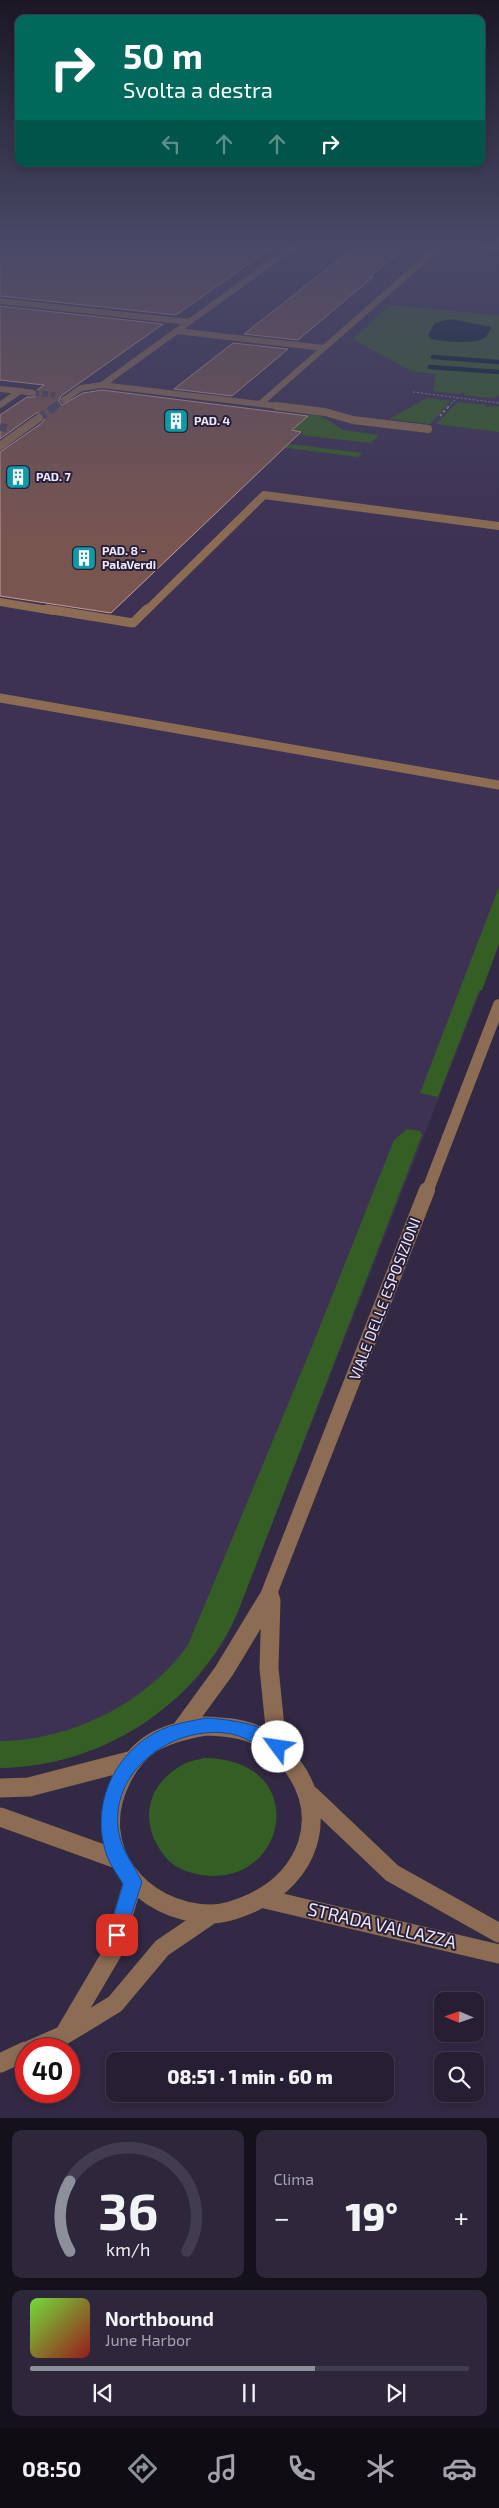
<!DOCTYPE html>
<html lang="it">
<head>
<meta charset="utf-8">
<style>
	:root { --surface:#261f33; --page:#2e273b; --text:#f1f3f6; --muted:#a4a2ac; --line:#423d4e; --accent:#8c9099 }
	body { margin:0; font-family:"Exo 2",sans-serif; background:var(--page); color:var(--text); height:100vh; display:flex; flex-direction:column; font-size:19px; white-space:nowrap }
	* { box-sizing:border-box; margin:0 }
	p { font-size:16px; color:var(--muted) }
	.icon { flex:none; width:28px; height:28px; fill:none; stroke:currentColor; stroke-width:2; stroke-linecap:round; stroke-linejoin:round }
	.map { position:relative; height:2118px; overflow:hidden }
	.drawer { display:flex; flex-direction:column; gap:12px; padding:12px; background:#15111c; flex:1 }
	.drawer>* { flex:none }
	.banner { position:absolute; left:15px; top:15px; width:470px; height:152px; border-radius:10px; box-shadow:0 2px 8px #0003,0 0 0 1px var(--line); background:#00695c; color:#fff; overflow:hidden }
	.needle { width:32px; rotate:272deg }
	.buttons { position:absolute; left:434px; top:1992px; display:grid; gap:10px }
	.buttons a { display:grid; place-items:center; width:50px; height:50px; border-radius:10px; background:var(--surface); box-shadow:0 2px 8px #0003,0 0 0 1px var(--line); font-size:25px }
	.speed { position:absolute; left:15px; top:2038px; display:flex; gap:10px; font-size:25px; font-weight:700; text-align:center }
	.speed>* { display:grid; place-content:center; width:65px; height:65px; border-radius:50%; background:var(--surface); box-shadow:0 2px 8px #0003,0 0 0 1px var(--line); line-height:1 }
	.speed .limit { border:8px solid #d22; background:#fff; color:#111 }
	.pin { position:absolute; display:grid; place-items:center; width:42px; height:42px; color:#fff; margin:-21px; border-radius:10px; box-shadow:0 2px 8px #0006 }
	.me { position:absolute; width:55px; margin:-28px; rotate:301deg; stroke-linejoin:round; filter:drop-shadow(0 0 4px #0008) }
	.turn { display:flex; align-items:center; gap:18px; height:105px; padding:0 25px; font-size:22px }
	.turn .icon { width:65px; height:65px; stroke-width:2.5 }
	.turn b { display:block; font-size:35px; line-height:42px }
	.lanes { display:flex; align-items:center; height:48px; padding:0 25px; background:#0003; justify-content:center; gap:25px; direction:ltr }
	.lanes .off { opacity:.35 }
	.big { font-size:38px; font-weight:800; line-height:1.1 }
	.drawer .widget { flex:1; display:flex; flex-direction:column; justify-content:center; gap:8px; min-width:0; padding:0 18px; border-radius:10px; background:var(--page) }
	.drawer .dial { align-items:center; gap:0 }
	.dial svg { height:130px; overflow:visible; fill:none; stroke:var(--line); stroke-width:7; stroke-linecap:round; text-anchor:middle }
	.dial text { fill:var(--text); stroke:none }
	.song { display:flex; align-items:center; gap:15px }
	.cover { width:60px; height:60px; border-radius:8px; background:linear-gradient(135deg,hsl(100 70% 55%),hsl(0 70% 35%)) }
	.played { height:5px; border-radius:2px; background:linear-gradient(90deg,var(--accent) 65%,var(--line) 65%) }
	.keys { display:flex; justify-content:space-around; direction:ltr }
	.heat { display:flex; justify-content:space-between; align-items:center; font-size:28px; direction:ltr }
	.drawer .tiles { flex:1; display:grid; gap:12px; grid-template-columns:1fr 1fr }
	.widget:last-child { grid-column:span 2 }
	.trip { position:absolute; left:106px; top:2052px; width:288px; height:50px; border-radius:10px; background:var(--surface); box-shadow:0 2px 8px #0003,0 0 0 1px var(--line); font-weight:800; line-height:50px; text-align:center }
	.tab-bar { display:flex; height:80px; justify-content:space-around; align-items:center; background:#0f0c14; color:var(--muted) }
	.tab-bar .icon { width:35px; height:35px }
	.tab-bar .on { color:var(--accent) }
	.tab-bar b { font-size:22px; color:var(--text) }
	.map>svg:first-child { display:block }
	.built { fill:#3d3253 }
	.green { fill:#355e24 }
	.water { fill:#001d2f }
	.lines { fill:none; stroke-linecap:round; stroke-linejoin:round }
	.stream { stroke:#001d2f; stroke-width:4.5 }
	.building { fill:#795550; stroke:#c69d98 }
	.minor-tunnel-far1 { stroke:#4e465f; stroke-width:6; stroke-dasharray:6 3; stroke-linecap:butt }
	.minor-tunnel { stroke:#4e465f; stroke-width:8; stroke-dasharray:8 4; stroke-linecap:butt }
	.path-far1 { stroke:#948da3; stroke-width:1; stroke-dasharray:2 2; stroke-linecap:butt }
	.path { stroke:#948da3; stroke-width:2; stroke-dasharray:2.5 2.5; stroke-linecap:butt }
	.minor-far5 { stroke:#8c6c52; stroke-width:6 }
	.minor-far4 { stroke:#8c6c52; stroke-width:8 }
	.minor-far3 { stroke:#8c6c52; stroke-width:9 }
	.minor-far2 { stroke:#8c6c52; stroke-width:12 }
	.minor-far1 { stroke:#8c6c52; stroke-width:16 }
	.minor { stroke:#8c6c52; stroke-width:19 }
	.route { fill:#1a73e8; stroke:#114b97 }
	.labels { text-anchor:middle; stroke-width:4; stroke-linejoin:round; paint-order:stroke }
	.far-poi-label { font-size:12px; font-weight:bold; fill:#ede8fa; stroke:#281f3a; text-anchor:start }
	.street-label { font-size:15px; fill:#ede8fa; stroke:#281f3a }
	.near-street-label { font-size:18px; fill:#ede8fa; stroke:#281f3a }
</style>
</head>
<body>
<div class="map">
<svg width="499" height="2118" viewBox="0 0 499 2118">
	<rect width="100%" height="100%" fill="#322944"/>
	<!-- built -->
	<path class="built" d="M0,246H499V944L237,1614L222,1645L195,1681L177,1698L139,1727L77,1755L29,1765L0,1768Z"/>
	<!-- green -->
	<path class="green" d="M390,305L499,315V396L492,398L464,395L465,392L458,394L433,391L436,374L411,371L353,339Z
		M427,398L451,401L430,424L389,419Z
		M458,402L486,405L485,407L499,406V432L436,424Z
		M309,414L321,416L343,430L379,435L371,443L301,435L303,433L292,429Z
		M291,444L362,453L358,457L280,447Z
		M499,887V944L482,990L479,991L438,1097L420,1093Z
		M407,1129L420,1131L422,1135L237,1614C196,1706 101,1767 0,1768V1741C70,1741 148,1702 188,1645L313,1344L394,1140Z
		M204,1758C313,1759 288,1888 202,1875C190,1873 177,1869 168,1860C139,1828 143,1787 182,1765C189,1761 197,1760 204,1758Z"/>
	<!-- water -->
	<path class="water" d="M451,319L491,327V329C489,332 487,337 483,339C473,344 440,342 429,338L428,335L435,323Z"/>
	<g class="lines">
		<!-- stream -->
		<path class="stream" d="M433,357L499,362
			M430,367L499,372"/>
	</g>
	<!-- building -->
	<path class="building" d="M0,246H274L176,315L0,296Z
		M356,246H408L369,277H373L298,340L244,334Z
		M0,306L163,324L61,396L59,401L62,405L83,393L102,390L308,416L292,430L301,432L111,613L0,596V452L42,423L45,418L42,413H36L0,439V415L27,397H35L38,394L37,390L44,385L0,380Z
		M233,343L288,349L232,396L174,389Z"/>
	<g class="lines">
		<!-- minor-tunnel-far1 -->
		<path class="minor-tunnel-far1" d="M33,393L55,395
			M54,407L64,400"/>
		<!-- minor-tunnel -->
		<path class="minor-tunnel" d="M39,418L56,406
			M0,427L7,428"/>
		<!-- path-far1 -->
		<path class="path-far1" d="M413,392L499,403
			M448,407L457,398"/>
		<!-- path -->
		<path class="path" d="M440,416L449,406"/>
		<!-- minor-far5 -->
		<path class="minor-far5" d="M478,246L499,248
			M0,301L189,322
			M176,331L324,348L260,404
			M324,348L440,246
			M102,385L286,407
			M0,389L20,391L0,405
			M20,391L33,393
			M64,400L81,388L102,385L294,246"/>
		<!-- minor-far4 -->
		<path class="minor-far4" d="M276,406L325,412L353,420L428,429
			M0,446L39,418
			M0,602L54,611
			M146,611L264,495L499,526"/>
		<!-- minor-far3 -->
		<path class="minor-far3" d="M47,609L133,623L147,609
			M0,698L499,785"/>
		<!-- minor-far2 -->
		<path class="minor-far2" d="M427,1192L499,1005"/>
		<!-- minor-far1 -->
		<path class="minor-far1" d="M266,1601L427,1190
			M271,1601V1596"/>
		<!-- minor -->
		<path class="minor" d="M271,1600L269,1668L277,1747
			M206,1726C225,1727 244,1728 261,1737C275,1744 285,1755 294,1768C329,1818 308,1876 254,1902C241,1908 226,1914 211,1914C140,1913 87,1848 121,1780C128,1765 138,1752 152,1743C169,1733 187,1729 206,1726Z
			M181,1730L224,1671L267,1600
			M0,1788L29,1787L133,1760
			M310,1795L392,1873L499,1933
			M0,1817L117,1859
			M265,1899L499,1954
			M65,2033L112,1953L133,1882
			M32,2049L64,2035L115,2004L162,1948L212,1914
			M0,2063L26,2051"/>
	</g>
	<!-- sky -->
	<linearGradient id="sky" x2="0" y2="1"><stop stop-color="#1c1725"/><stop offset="0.45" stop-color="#494967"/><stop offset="1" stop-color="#494967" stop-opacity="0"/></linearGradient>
	<rect width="499" height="542" fill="url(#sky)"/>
	<!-- route -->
	<path class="route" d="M206,1718C228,1719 276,1725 286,1747L283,1753L278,1755C262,1749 249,1738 232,1734C174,1723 107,1771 119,1834C123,1853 134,1865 142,1882L123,1941L117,1944L110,1941L108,1935L123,1884C119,1877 113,1869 109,1861C90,1816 107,1764 148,1737C165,1725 186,1722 206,1718Z"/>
	<!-- icons -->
	<defs>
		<symbol id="building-square" viewBox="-11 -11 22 22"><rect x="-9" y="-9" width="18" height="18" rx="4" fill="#0f9aa8" stroke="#281f3a"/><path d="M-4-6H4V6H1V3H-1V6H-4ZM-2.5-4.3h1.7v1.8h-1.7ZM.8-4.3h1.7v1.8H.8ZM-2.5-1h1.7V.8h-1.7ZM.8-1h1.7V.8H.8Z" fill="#fff"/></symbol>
	</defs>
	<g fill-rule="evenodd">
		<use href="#building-square" x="162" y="407" width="28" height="28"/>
		<use href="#building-square" x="4" y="463" width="28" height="28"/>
		<use href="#building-square" x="70" y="544" width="28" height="28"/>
	</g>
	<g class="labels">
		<!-- far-poi labels -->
		<g class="far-poi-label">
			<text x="194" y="425">PAD. 4</text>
			<text x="36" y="481">PAD. 7</text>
			<text x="102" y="555">PAD. 8 -<tspan x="102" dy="14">PalaVerdi</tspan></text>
		</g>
		<!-- street labels -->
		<g class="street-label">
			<text transform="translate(385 1299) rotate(-69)" y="5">VIALE DELLE ESPOSIZIONI</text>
		</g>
		<!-- near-street labels -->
		<g class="near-street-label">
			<text transform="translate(382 1926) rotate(13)" y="6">STRADA VALLAZZA</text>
		</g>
	</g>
</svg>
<div class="buttons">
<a><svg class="needle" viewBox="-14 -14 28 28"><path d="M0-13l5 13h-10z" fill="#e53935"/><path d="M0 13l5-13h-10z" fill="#a4a2ac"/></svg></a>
<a><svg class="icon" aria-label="search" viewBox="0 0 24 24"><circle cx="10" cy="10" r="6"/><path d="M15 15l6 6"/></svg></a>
</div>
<div class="speed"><div class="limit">40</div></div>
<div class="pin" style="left:117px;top:1935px;background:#d93025"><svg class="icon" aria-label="arrive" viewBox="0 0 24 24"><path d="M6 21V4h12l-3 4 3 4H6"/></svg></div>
<svg class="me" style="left:278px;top:1747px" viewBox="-20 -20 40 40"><circle r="19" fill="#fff"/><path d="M0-13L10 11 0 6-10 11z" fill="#1a73e8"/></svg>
<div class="trip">08:51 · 1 min · 60 m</div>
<div class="banner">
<div class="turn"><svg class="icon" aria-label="right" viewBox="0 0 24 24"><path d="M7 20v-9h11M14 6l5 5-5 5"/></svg><div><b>50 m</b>Svolta a destra</div></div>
<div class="lanes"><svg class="icon off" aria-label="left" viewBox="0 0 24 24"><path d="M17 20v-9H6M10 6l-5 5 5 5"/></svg><svg class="icon off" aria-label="ahead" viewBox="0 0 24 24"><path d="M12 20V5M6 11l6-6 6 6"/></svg><svg class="icon off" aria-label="ahead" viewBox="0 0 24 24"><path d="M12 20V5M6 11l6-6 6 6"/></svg><svg class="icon" aria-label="right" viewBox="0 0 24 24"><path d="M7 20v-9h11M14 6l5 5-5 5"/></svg></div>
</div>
</div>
<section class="drawer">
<div class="tiles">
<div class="widget dial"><svg viewBox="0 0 100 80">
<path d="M14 69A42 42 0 1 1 86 69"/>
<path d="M14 69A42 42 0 0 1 14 26" stroke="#8c9099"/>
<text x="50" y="56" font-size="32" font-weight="700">36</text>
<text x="50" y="72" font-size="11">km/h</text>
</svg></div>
<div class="widget"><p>Clima</p>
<div class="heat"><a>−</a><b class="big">19°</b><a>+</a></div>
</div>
<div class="widget">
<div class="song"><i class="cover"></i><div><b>Northbound</b><p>June Harbor</p></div></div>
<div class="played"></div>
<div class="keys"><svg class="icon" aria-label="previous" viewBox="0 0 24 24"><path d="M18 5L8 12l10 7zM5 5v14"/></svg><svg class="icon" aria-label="pause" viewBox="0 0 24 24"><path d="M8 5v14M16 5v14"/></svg><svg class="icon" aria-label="next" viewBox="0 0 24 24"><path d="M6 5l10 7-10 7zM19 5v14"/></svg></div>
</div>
</div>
</section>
<nav class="tab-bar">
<b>08:50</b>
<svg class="icon on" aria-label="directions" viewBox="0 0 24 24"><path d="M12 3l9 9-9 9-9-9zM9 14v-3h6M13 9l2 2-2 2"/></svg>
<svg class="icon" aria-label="music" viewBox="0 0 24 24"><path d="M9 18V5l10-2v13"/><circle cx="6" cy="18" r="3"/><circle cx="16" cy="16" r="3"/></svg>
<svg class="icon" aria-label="phone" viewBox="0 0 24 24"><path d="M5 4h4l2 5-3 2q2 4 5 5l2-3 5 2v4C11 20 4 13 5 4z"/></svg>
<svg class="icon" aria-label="climate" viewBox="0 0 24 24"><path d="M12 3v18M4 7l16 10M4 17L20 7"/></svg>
<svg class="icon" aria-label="car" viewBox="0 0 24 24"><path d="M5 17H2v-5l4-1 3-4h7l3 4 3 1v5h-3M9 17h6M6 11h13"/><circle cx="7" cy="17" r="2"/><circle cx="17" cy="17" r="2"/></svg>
</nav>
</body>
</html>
